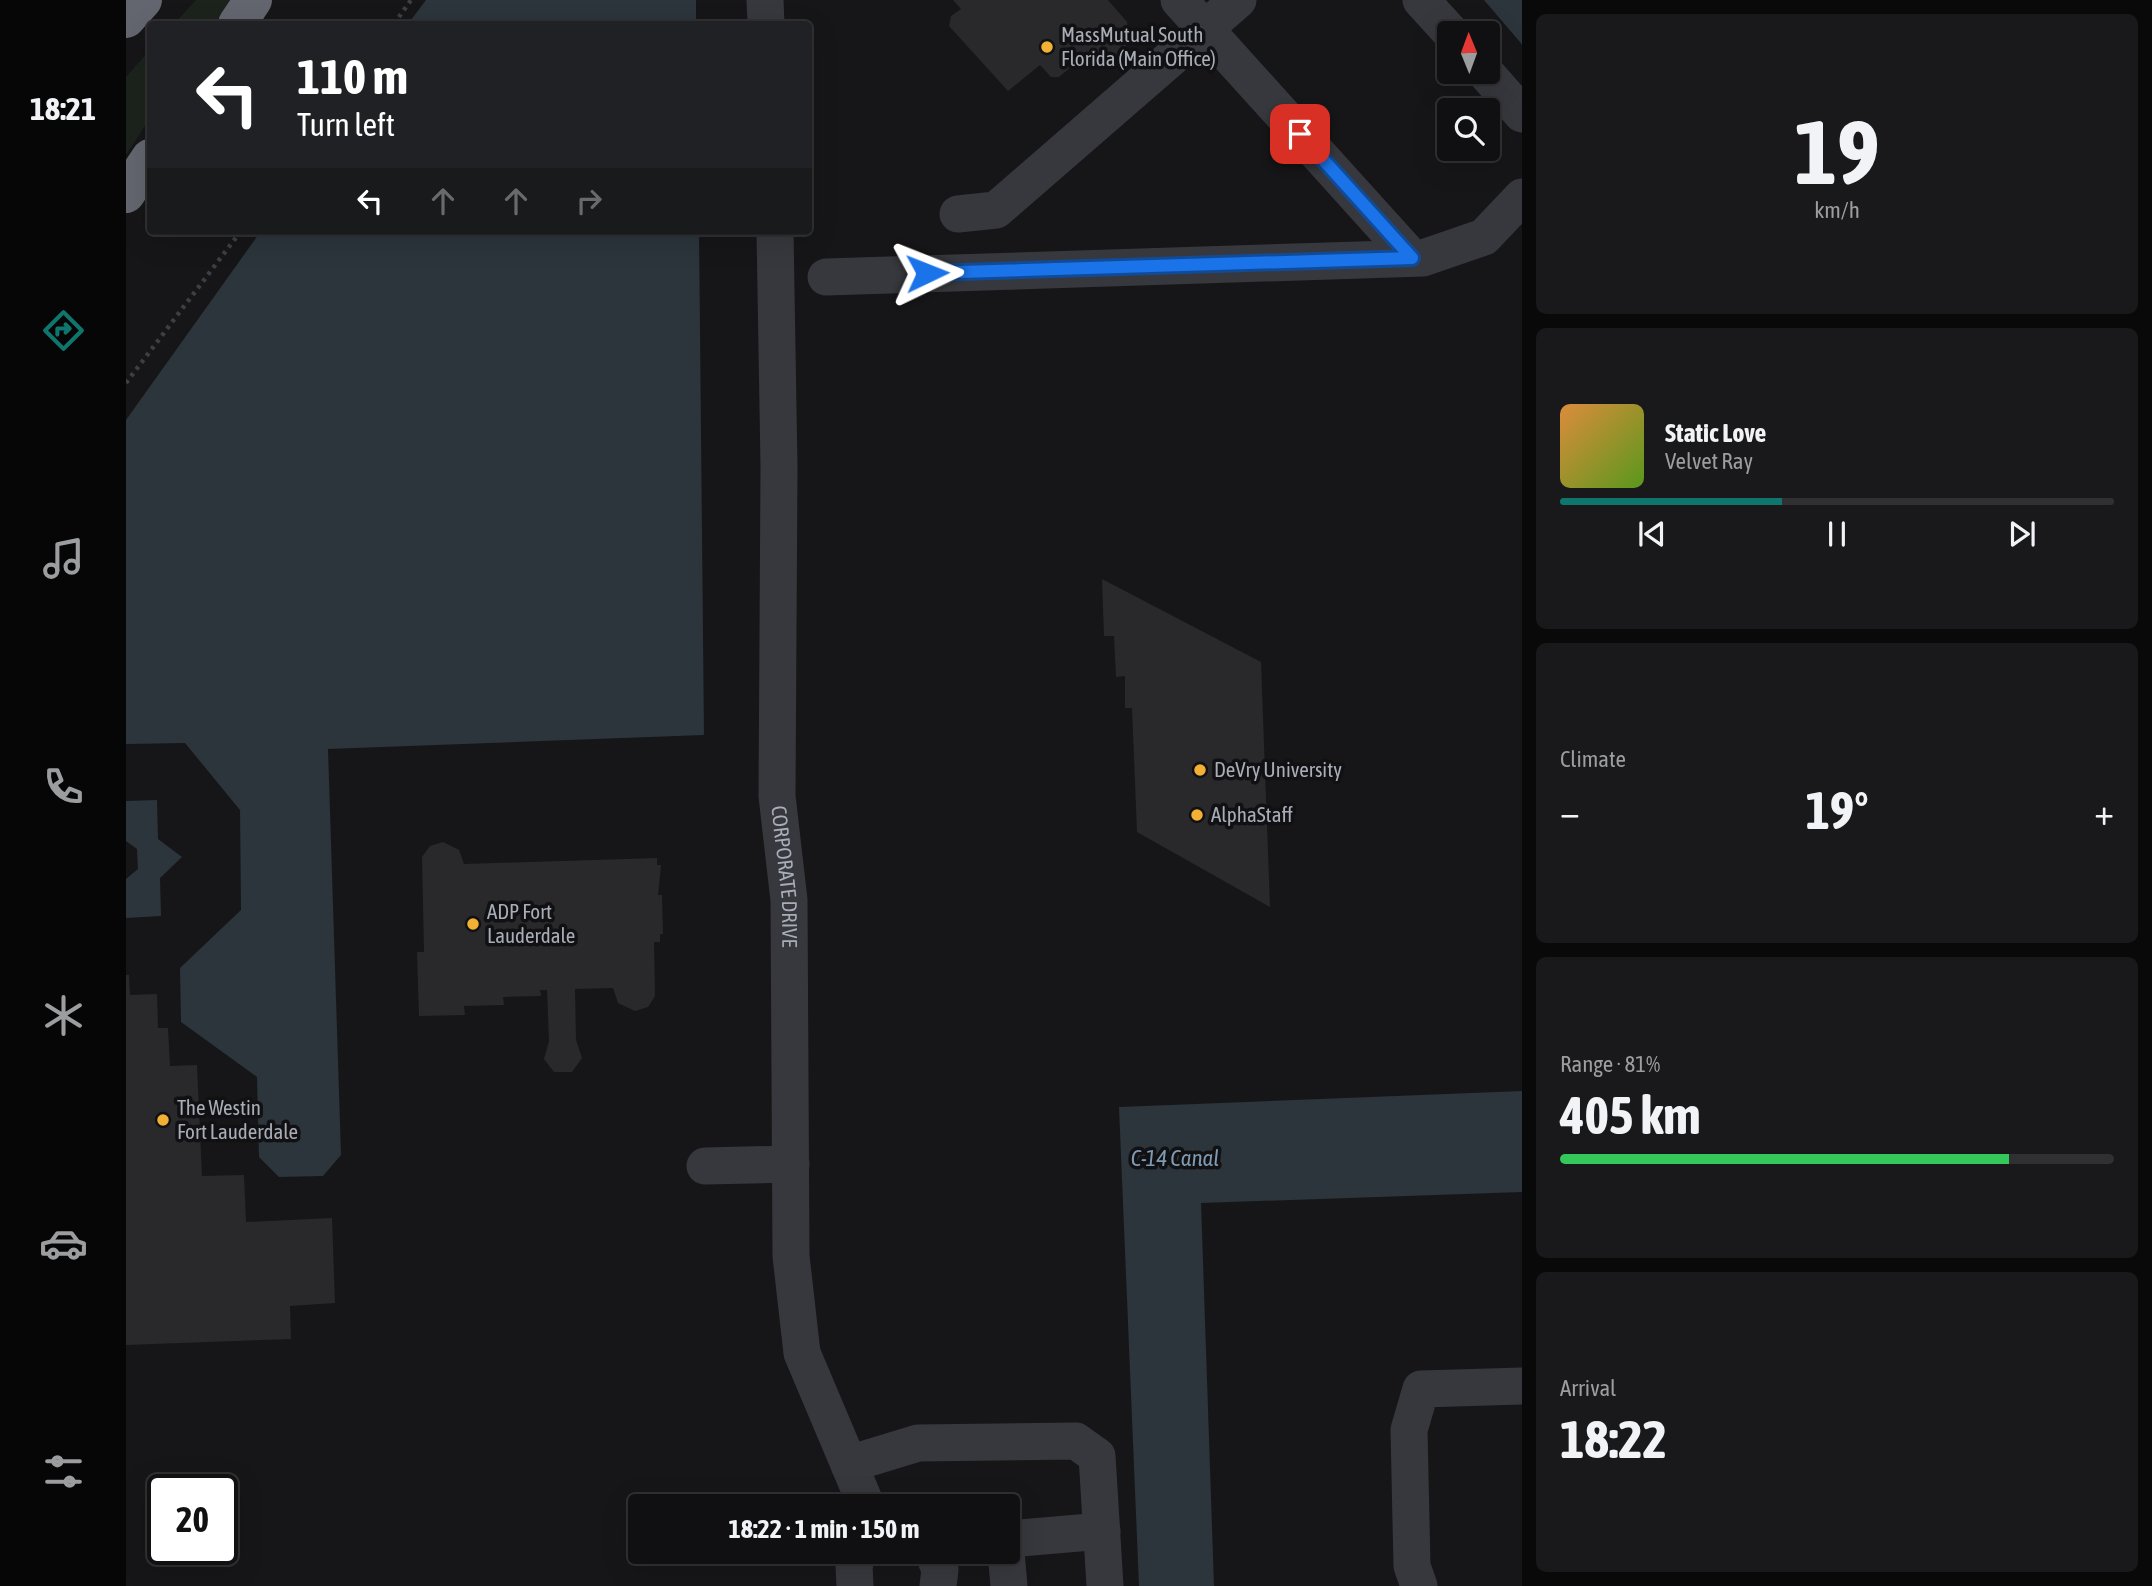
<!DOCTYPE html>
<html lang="en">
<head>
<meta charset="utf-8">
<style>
	:root { --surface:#101012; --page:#19191b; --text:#f1f3f6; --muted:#9c9d9f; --line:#303032; --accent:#0f766e }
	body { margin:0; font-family:"Asap Condensed",sans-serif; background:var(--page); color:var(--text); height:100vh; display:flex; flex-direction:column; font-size:26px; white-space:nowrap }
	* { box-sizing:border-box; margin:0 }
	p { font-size:23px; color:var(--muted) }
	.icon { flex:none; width:38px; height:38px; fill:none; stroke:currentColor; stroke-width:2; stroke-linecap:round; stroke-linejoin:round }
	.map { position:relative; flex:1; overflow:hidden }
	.sheet { display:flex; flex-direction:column; gap:14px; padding:14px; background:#09090a; width:630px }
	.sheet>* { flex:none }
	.guide { position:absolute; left:21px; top:21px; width:665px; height:214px; border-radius:7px; box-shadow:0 7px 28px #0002,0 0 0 2px var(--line); background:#202124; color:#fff; overflow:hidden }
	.needle { width:46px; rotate:359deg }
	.controls { position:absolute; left:1311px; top:21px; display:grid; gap:14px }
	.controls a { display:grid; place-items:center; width:63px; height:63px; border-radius:7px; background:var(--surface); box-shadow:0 7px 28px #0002,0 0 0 2px var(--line); font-size:35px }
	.speed { position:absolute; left:21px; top:1474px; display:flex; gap:14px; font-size:35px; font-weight:700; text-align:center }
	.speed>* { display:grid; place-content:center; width:91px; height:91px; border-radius:50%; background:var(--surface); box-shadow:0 7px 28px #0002,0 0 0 2px var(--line); line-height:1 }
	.speed .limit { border:4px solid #111; border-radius:10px; background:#fff; color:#111 }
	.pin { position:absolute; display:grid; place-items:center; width:60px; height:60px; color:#fff; margin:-30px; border-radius:14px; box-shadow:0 4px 10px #0006 }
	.me { position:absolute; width:77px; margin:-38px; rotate:88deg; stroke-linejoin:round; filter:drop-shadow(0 0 5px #0008) }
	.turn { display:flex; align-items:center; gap:24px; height:147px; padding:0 35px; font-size:32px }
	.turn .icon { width:91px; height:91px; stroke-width:2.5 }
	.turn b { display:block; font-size:49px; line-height:60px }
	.lanes { display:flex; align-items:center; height:66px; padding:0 35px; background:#0003; justify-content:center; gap:35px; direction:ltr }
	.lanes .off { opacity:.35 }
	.big { font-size:52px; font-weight:700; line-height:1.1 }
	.sheet .tile { flex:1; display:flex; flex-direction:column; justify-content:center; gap:10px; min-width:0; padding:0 24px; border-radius:10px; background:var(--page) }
	.sheet .dial { align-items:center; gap:0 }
	.dial b { font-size:91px; line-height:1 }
	.song { display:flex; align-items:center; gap:21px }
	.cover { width:84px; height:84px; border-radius:10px; background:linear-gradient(135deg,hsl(30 70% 55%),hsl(90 70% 35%)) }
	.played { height:7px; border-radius:4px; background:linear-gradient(90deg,var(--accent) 40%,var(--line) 40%) }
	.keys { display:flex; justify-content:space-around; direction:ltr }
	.heat { display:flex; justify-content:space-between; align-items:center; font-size:38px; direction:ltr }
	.charge { height:10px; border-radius:5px; background:linear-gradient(90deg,#34c759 81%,var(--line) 0) }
	.trip { position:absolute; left:502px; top:1494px; width:392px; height:70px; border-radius:7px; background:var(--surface); box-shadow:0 7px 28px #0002,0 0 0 2px var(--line); font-weight:700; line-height:70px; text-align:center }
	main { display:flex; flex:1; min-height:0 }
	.menu { display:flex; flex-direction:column; width:126px; justify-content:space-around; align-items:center; background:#060607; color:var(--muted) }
	.menu .icon { width:49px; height:49px }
	.menu .on { color:var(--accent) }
	.menu b { font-size:32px; color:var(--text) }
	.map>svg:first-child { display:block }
	.green { fill:#1c231d }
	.water { fill:#2c353c }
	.building { fill:#29292c }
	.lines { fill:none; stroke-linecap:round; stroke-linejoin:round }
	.path { stroke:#3d3f44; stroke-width:4.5; stroke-dasharray:3.5 5; stroke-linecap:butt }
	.minor { stroke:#37383d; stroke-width:37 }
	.highway { stroke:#63666e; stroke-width:38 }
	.route-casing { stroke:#114b97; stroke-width:18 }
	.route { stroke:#1a73e8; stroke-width:12 }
	.poi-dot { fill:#f2b134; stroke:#111113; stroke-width:2.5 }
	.labels { text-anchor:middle; stroke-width:7; stroke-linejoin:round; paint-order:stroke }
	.poi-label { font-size:21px; fill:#a8adb8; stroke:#111113; text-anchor:start }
	.street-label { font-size:21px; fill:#a8adb8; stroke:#111113 }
	.water-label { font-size:23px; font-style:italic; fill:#7f9bb3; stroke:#111113 }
</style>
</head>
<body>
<main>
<nav class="menu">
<b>18:21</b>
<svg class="icon on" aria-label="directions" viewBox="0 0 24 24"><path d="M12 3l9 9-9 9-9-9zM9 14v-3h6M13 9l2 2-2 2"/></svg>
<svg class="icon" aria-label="music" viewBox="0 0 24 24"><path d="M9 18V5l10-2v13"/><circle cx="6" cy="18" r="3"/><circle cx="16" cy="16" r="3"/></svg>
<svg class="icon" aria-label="phone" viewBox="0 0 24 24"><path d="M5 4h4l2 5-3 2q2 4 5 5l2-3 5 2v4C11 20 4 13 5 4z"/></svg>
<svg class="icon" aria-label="climate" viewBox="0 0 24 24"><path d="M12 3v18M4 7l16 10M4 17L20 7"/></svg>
<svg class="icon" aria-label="car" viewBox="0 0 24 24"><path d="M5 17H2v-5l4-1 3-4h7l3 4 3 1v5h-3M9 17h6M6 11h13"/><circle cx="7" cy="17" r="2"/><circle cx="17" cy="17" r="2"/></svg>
<svg class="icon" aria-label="filters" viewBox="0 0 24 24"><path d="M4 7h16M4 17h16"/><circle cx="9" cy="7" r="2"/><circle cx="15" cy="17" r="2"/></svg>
</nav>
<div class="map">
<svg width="1396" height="1586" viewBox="0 0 1396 1586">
	<rect width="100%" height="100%" fill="#161618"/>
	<!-- green -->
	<path class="green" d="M70,0H105L88,24H48Z
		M24,50V118L0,155V77Z"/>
	<!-- water -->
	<path class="water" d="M300,0H570V24H282Z
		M1358,0H1396V45L1394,42Z
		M135,231H573L578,735L202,749L215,1155L197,1176L153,1177L133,1157L131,1077L55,1022L54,968L115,910L114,810L59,743L0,744V420Z
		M31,800L32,839L56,857L34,878L35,916L0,918V879L12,869L11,849L0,841V801Z
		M1396,1091V1192L1075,1203L1088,1586H1013L993,1107Z"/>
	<!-- building -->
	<path class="building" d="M827,0H982L1001,22L1004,40L992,56L976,60L962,53L933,77H925L914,65L882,91L823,26L825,16L835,9Z
		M976,579L1135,662L1144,907L1011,832L1006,708H999V676L990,677L988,636H978Z
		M317,842L333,850L338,864L531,858V865H535L532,895H536L537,934H534V942H528L529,996L522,1007L509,1011L492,1003L487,988L449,989L450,1040L456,1058L446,1072H428L418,1059L423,1041L421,990H414L415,996L377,997L378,1005L338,1006L339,1015L293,1016L291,952H298L296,857L304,846Z
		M0,975H3L4,995L31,994L32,1028H42L44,1066L71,1065L76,1176L118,1175L120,1222L206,1218L209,1303L164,1306L165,1339L0,1345Z"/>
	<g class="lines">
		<!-- path -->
		<path class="path" d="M268,24L285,0
			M1357,24L1372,41
			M0,383L115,231"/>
		<!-- minor -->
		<g class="minor">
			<path d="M639,0L640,24"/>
			<path d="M1053,0L1286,258"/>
			<path d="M1295,0L1325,33"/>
			<path d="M1359,72L1396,114"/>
			<path d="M832,214L870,210L1112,0"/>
			<path id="s1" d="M649,231L653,467L651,796L663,900L665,1256L676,1353L741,1507"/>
			<path d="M700,277L1297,258L1358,237L1396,197"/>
			<path d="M579,1166L665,1164"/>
			<path d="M723,1464L792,1443L950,1441L971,1456L979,1586"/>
			<path d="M882,1539L976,1531"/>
			<path d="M807,1552L814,1570L812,1586"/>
			<path d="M880,1552L883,1586"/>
			<path d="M729,1586L728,1565L733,1552"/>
			<path d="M1293,1586L1286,1566L1283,1430L1295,1389L1396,1386"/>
		</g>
		<!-- highway -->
		<path class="highway" d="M0,19L17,0
			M111,24L127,0
			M0,194L24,158"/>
	</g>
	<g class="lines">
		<defs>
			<path id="route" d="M801,273L1286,258L1174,134"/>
		</defs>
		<!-- route casing -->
		<use href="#route" class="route-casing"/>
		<!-- route -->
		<use href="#route" class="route"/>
	</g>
	<!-- markers -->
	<g class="poi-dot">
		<circle cx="921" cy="47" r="7"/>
		<circle cx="1074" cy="770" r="7"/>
		<circle cx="1071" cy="815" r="7"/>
		<circle cx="347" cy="924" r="7"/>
		<circle cx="37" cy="1120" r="7"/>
	</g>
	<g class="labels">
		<!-- poi labels -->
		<g class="poi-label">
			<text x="935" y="42">MassMutual South<tspan x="935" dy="24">Florida (Main Office)</tspan></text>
			<text x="1088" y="777">DeVry University</text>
			<text x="1085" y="822">AlphaStaff</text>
			<text x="361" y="919">ADP Fort<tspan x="361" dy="24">Lauderdale</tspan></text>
			<text x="51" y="1115">The Westin<tspan x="51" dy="24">Fort Lauderdale</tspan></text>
		</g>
		<!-- street labels -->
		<g class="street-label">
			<text dy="7" stroke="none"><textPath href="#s1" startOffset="646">CORPORATE DRIVE</textPath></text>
		</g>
		<!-- water labels -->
		<g class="water-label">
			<text x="1049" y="1166">C-14 Canal</text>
		</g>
	</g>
</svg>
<div class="controls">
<a><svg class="needle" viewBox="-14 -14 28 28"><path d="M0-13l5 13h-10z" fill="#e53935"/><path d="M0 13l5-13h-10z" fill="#9c9d9f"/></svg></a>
<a><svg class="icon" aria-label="search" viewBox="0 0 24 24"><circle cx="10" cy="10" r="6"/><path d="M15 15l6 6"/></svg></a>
</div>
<div class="speed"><div class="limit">20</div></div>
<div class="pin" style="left:1174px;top:134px;background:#d93025"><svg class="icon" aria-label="arrive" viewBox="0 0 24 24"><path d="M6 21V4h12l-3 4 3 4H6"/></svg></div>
<svg class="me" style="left:801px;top:273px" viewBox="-20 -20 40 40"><path d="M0-17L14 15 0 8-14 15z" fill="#1a73e8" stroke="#fff" stroke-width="4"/></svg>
<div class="trip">18:22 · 1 min · 150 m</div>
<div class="guide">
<div class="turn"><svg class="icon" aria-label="left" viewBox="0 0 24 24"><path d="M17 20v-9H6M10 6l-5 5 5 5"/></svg><div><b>110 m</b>Turn left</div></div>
<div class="lanes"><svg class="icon" aria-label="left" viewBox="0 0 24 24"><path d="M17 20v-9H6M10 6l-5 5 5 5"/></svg><svg class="icon off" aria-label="ahead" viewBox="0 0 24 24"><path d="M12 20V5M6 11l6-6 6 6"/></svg><svg class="icon off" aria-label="ahead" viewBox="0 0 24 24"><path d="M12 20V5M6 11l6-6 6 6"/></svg><svg class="icon off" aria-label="right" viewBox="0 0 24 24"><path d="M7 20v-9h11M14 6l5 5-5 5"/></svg></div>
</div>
</div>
<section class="sheet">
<div class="tile dial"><b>19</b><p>km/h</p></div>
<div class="tile">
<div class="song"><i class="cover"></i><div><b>Static Love</b><p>Velvet Ray</p></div></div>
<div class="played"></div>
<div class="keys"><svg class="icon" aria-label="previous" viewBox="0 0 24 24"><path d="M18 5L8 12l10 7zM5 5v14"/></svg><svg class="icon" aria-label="pause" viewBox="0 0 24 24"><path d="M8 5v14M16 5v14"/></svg><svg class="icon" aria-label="next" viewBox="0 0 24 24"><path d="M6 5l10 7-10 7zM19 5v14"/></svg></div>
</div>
<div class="tile"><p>Climate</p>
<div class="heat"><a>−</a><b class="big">19°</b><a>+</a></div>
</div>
<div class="tile"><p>Range · 81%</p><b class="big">405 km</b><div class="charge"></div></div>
<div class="tile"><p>Arrival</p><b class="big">18:22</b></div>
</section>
</main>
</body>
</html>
